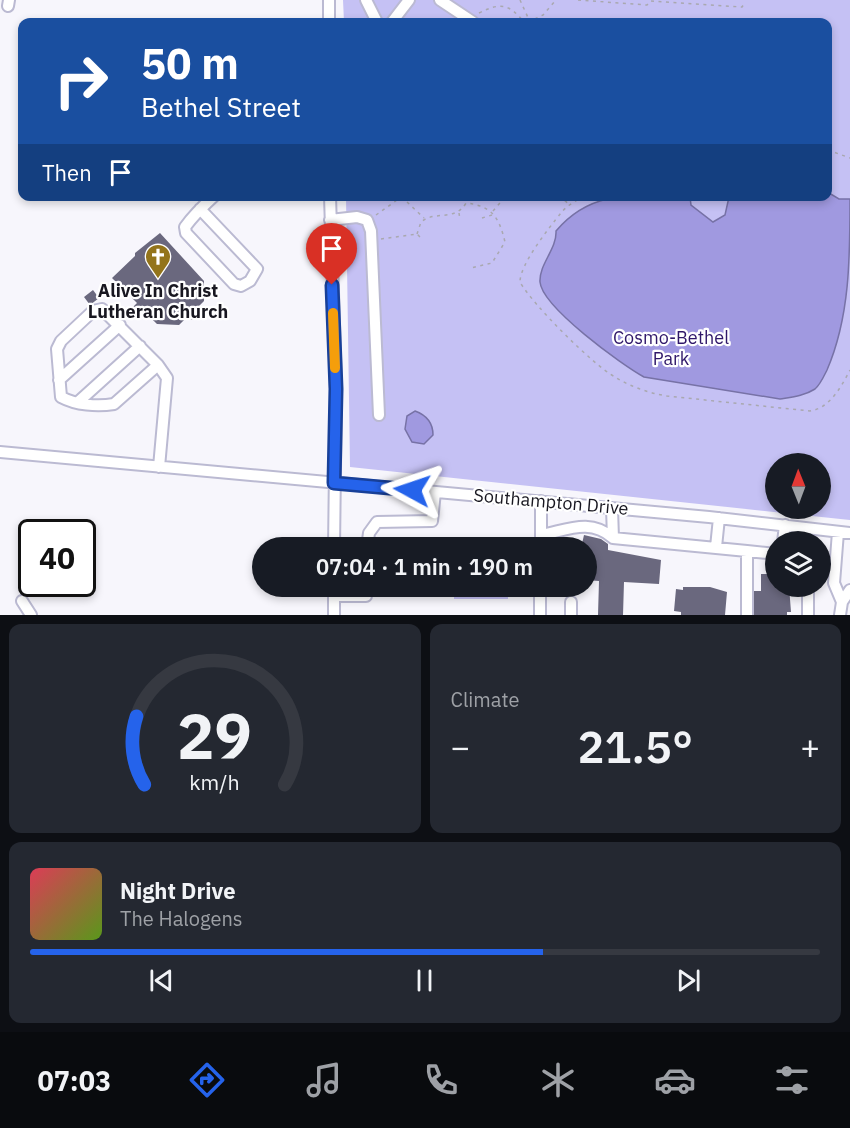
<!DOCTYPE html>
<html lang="en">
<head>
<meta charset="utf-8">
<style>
	:root { --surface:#171b24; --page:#242831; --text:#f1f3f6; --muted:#9ea1a6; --line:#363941; --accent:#2563eb }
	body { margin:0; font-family:"IBM Plex Sans",sans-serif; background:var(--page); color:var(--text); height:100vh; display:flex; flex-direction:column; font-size:22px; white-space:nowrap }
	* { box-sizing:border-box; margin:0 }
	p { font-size:20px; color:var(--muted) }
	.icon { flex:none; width:33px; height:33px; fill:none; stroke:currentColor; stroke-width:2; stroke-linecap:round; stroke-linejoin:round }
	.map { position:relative; height:615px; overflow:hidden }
	.side { display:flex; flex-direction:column; gap:9px; padding:9px; background:#0d0f14; flex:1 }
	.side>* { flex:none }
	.top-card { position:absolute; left:18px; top:18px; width:814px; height:183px; border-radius:12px; box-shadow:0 3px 9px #0003; background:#1a4fa0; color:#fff; overflow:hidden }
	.needle { width:39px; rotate:359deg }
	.buttons { position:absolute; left:765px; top:453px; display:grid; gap:12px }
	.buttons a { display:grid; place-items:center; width:66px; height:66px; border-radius:50%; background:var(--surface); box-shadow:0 3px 9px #0003; font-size:30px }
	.speed { position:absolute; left:18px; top:519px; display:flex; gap:12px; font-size:30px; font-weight:700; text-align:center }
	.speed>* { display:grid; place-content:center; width:78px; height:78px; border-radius:50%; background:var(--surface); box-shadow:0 3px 9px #0003; line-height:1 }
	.speed .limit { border:3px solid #111; border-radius:9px; background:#fff; color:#111 }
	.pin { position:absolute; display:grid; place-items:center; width:51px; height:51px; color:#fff; margin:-62px -26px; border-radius:50% 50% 50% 0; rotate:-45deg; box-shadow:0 0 6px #0007 }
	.pin .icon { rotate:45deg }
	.me { position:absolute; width:66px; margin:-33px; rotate:275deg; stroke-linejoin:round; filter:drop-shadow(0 0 4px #0008) }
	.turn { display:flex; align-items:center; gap:21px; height:126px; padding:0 24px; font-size:27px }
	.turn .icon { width:78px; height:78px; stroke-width:2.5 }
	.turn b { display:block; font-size:42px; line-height:51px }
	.then { display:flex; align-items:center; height:57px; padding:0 24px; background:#0003; gap:12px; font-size:22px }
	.big { font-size:45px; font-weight:600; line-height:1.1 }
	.side .widget { flex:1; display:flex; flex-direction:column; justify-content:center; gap:9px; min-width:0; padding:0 21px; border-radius:12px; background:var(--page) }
	.side .dial { align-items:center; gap:0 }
	.dial svg { height:156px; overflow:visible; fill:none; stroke:var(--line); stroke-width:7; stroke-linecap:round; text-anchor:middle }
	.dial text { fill:var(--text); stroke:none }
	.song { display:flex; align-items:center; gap:18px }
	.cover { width:72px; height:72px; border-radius:9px; background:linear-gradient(135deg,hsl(350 70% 55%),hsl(90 70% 35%)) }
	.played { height:6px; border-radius:3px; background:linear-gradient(90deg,var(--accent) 65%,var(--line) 65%) }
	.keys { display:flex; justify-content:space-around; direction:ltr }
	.heat { display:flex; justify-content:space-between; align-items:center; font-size:33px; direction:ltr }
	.side .tiles { flex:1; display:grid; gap:9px; grid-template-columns:1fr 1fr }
	.widget:last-child { grid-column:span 2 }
	.trip { position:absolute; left:252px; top:537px; width:345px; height:60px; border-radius:30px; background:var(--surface); box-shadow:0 3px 9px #0003; font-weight:600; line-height:60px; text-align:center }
	.tab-bar { display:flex; height:96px; justify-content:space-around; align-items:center; background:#090b0e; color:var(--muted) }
	.tab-bar .icon { width:42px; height:42px }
	.tab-bar .selected { color:var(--accent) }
	.tab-bar b { font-size:27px; color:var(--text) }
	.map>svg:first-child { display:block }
	.green { fill:#c5c1f4; fill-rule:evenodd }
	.water { fill:#a099e0; stroke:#7772a6; stroke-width:1.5 }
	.building { fill:#6a687e }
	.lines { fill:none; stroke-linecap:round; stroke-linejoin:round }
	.minor-casing { stroke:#bbbad2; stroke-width:14 }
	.path { stroke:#a9a8af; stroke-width:1.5; stroke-dasharray:3 4.5; stroke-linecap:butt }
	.minor { stroke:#fff; stroke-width:10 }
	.route-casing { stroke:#184099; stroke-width:15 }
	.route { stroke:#2563eb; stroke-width:10 }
	.slow { stroke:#f59e0b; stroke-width:10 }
	.labels { text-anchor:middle; stroke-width:4.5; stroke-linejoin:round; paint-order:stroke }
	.poi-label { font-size:18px; font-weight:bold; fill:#181720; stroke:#fff }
	.park-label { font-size:18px; fill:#2f1769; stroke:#fff }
	.street-label { font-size:18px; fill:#181720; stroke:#fff }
</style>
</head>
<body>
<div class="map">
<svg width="850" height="615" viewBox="0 0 850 615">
	<rect width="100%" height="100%" fill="#f7f6fc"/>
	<!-- green -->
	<path class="green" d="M343,0H850V520L350,467L346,197L828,196V22H344ZM776,464H820V508H776Z
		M454,587H508V599H454Z"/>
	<!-- water -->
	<path class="water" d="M829,193L839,199H850C850,257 850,317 827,370C824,376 820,385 815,389C804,396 792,397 780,399L644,377C622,365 542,307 540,282C539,264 557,249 556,231C593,187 638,196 690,197L691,205L713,222L725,215L729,197L828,196Z
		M415,411C426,415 433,423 433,435L424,444L412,442L405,429L407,416Z"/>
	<!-- building -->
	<path class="building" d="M160,233L204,281V301L198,307L199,320L185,319L179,325L157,324L143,310L139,313L133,307L137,303L112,278L135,256V253Z
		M93,290L99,298L90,305L84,297Z
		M584,535L601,539L608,544V550L661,560L659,584L624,582L623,615H598L599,581L586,580V548H581Z
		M761,574H776V586H789L791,612H787V615H754V591H761Z
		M683,587H710L727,592L725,615H681V612L674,611L676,589L683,590Z"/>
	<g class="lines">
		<defs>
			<path id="minor" d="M329,0V22
				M366,0L377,22
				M440,0L473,22
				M8,6L9,0
				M392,22L409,0
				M330,196L336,389L334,548
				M200,209L257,269L250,281L241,286L234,284L186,233L185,227C193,216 203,206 214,196
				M330,220L357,217L367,220L371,231L379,415
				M158,365L114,404C97,407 76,405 61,397L57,349L61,341L93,311L102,309L158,365L167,378L159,467
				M59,380L120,325
				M77,403L140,346
				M0,452L709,517L850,533
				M612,508L613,538
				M838,532L834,583L842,602
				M541,535C568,530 590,518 613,538L747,551
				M783,542L785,525
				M716,547L719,518
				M367,548L369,533L377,522L432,521L435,492
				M541,548V501
				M808,586V615
				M334,596H366V586
				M22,601L31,615
				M334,615V586
				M540,615V586
				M571,615V602
				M747,615V551L776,554
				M840,615L842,602L850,590"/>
		</defs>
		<!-- minor casing -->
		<use href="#minor" class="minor-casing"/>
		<!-- path -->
		<path class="path" d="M520,0L530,22
			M578,0L647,5L651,1
			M651,1L742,7L744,4
			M479,13C501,2 509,4 524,22
			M528,22L543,15L556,0
			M828,150L850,158
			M559,196L569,204
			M584,196C576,201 567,205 561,213C549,228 520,264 520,282C532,304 593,365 615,377C631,387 649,393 667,396L810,411C830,408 841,387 850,370
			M407,202L424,218
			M493,211L506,196
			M459,213L460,220
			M376,215L397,200
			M482,218L492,215
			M417,234L421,222C435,210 455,222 466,203C492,206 499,217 505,242L492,263L471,268
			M381,239L417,234L420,237"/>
		<!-- minor -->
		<use href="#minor" class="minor"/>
	</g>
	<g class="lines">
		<defs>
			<path id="route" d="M332,285L336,389L334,483L412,490"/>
		</defs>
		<!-- route casing -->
		<use href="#route" class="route-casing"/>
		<!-- route -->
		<use href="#route" class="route"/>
		<!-- slow -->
		<path class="slow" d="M333,313L335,368"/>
	</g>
	<!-- icons -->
	<defs>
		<symbol id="church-pin" viewBox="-11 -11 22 30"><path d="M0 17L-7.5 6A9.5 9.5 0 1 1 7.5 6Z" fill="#93741b" stroke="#fff"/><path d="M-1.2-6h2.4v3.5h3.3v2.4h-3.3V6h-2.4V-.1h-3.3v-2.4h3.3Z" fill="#fff"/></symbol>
	</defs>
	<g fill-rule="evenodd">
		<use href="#church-pin" x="143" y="242" width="30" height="40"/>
	</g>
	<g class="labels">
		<!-- poi labels -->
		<g class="poi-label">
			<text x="158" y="297">Alive In Christ<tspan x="158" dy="21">Lutheran Church</tspan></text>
		</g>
		<!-- park labels -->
		<g class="park-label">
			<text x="671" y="344">Cosmo-Bethel<tspan x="671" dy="21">Park</tspan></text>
		</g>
		<!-- street labels -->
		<g class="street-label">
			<text transform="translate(551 502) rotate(5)" y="6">Southampton Drive</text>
		</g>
	</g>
</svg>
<div class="buttons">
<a><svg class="needle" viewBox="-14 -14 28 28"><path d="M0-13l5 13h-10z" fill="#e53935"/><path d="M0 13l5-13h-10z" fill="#9ea1a6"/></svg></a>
<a><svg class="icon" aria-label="layers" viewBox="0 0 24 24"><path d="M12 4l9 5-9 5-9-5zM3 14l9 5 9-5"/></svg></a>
</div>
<div class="speed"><div class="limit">40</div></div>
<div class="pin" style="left:332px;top:285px;background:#d93025"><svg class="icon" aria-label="arrive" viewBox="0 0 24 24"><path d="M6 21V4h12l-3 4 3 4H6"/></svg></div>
<svg class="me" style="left:412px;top:490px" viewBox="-20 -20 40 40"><path d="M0-17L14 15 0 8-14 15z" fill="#2563eb" stroke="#fff" stroke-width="4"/></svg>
<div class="trip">07:04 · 1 min · 190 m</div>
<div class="top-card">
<div class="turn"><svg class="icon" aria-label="right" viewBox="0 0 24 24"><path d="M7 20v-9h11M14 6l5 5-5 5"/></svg><div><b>50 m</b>Bethel Street</div></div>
<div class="then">Then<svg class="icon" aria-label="arrive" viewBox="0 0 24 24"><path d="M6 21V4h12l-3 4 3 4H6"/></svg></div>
</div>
</div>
<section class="side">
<div class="tiles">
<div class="widget dial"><svg viewBox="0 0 100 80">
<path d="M14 69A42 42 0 1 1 86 69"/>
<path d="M14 69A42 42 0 0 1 10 34" stroke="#2563eb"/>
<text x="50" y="56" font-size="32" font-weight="700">29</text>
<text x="50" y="72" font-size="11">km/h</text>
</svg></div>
<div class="widget"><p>Climate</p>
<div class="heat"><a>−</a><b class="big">21.5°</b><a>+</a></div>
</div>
<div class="widget">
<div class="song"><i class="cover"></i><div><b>Night Drive</b><p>The Halogens</p></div></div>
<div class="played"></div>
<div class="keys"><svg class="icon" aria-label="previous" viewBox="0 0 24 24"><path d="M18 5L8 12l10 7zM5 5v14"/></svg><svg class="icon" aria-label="pause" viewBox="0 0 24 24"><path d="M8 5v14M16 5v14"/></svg><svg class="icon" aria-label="next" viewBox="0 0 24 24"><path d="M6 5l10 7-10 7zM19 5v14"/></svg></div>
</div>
</div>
</section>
<nav class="tab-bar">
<b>07:03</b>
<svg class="icon selected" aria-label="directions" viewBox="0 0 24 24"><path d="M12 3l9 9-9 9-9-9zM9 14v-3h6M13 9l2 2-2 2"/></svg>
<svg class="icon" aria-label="music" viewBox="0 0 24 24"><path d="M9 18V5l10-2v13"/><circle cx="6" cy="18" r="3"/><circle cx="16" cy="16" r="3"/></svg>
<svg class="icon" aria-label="phone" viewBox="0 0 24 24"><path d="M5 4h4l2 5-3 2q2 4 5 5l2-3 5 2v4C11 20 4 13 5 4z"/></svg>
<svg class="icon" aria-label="climate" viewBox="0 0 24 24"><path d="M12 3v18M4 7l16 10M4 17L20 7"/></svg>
<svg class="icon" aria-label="car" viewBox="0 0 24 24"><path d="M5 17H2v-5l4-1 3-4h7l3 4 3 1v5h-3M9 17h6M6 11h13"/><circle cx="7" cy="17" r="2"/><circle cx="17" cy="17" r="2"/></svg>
<svg class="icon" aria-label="filters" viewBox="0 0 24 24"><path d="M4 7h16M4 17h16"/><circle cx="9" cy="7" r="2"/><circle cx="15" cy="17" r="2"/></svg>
</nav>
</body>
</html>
